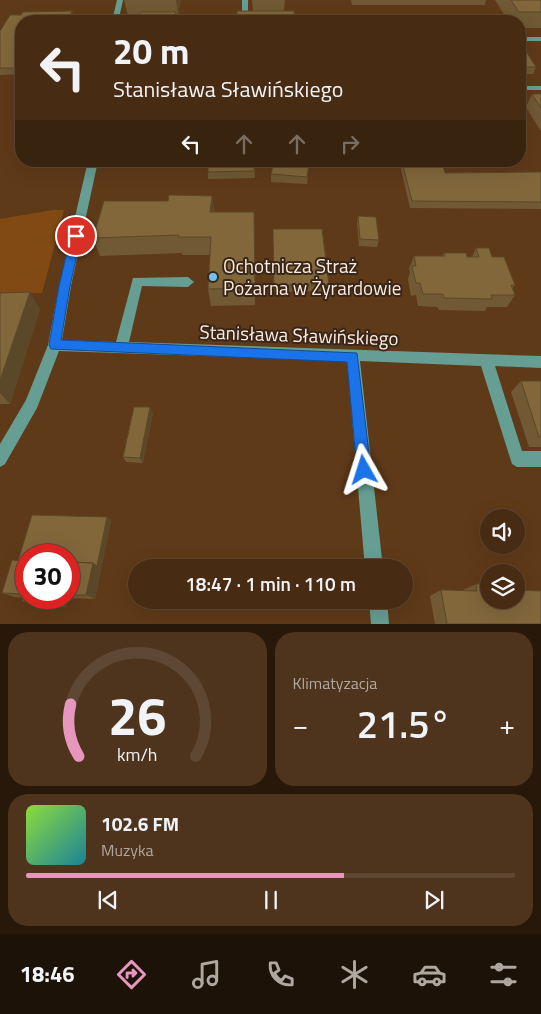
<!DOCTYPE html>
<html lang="pl">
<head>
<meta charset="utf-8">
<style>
	:root { --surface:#472c13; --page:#4e341c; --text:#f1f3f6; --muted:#b0a7a0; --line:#5f4833; --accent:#e797bd }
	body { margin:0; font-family:"Titillium Web",sans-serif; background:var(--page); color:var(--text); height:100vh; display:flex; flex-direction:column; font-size:19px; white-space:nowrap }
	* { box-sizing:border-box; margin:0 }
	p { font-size:16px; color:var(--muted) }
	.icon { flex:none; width:28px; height:28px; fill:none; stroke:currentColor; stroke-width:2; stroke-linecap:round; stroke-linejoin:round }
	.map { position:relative; height:624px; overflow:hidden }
	.panel { display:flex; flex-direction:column; gap:8px; padding:8px; background:#27180a; flex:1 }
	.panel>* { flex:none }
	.banner { position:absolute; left:15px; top:15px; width:511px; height:152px; border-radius:20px; box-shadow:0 5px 20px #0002,0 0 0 1px var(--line); background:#472c13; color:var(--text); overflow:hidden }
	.controls { position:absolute; left:480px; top:509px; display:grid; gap:10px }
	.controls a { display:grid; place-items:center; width:45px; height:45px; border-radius:50%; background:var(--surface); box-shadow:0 5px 20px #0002,0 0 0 1px var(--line); font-size:25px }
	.speed { position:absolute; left:15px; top:544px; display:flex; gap:10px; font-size:25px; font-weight:700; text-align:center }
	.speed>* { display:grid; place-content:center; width:65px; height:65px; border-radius:50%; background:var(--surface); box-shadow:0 5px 20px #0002,0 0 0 1px var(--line); line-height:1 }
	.speed .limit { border:8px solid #d22; background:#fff; color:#111 }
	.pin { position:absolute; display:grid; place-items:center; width:42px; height:42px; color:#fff; margin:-21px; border:2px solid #fff; border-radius:50%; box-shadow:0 1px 5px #0007 }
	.me { position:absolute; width:55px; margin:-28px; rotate:354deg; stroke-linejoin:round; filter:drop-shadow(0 0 4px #0008) }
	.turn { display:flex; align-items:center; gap:18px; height:105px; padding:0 15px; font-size:22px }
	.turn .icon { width:65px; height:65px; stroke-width:2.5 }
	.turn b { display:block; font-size:35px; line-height:42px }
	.lanes { display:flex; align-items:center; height:48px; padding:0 15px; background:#0003; justify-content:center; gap:25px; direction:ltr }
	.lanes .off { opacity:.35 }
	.big { font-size:38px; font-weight:600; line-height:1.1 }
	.panel .tile { flex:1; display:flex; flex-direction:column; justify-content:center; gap:8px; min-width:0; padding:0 18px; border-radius:20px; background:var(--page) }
	.panel .dial { align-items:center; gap:0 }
	.dial svg { height:130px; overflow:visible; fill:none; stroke:var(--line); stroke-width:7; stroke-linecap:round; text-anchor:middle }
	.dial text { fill:var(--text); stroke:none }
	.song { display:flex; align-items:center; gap:15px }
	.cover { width:60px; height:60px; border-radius:8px; background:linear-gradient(135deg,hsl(90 70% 55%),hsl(190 70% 35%)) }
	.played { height:5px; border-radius:2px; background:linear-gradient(90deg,var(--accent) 65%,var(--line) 65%) }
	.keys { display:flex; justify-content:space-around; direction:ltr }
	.heat { display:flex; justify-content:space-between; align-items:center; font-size:28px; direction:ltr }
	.panel .tiles { flex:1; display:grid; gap:8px; grid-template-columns:1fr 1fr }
	.tile:last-child { grid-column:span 2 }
	.trip { position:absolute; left:128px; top:559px; width:285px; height:50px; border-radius:25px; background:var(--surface); box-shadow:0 5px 20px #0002,0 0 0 1px var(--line); font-weight:600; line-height:50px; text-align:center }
	.tabs { display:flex; height:80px; justify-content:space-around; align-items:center; background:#1c1208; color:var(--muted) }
	.tabs .icon { width:35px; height:35px }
	.tabs .current { color:var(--accent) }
	.tabs b { font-size:22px; color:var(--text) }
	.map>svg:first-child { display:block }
	.green { fill:#814a15 }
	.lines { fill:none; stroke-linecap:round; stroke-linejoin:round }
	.minor { fill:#679e93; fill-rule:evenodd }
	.wall { fill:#705933; fill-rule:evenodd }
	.shaded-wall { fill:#5b4829 }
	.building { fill:#82673b; stroke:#5b4829 }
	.route { fill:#1a73e8; stroke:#114b97 }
	.poi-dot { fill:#72c1f5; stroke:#382618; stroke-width:2 }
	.labels { text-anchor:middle; stroke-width:4; stroke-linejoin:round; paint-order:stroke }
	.poi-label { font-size:19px; fill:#feebdd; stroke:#382618; text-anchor:start }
	.street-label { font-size:19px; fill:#feebdd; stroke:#382618 }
</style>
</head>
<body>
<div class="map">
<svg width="541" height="624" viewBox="0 0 541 624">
	<rect width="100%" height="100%" fill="#5f3a19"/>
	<!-- green -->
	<path class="green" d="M53,210H64L42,293L0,294V219Z"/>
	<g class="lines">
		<!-- minor -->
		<path class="minor" d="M117,0H123L119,18H242V0H248V18L256,20L112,21Z
			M278,18H339L342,20L275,21L276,19Z
			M520,37H541V41H520Z
			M520,86H541V90H520Z
			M88,161H98L71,286L62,340L116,342L133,278L188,277L194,282L188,287L142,286L129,342L541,356V368L495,366L522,451H541V467H517L512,464L481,366L360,361L383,568H365L347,361L59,351L37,408L5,464L0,467V444L26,400L48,345L59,286Z
			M369,600H387L389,624H371Z"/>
	</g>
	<!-- wall -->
	<path class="wall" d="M124,0H181L178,15L128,16Z
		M252,0H285L284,11H294L295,21H237L253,11Z
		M351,0H486L485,5H352Z
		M495,0H541V28H520V21H508Z
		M72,11L74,18L93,17L94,21H21V74L0,75V31L21,15Z
		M520,42L536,67L533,74H520Z
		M532,94H541V130H540L526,107Z
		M254,161L255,178L208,179V172Z
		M402,162L445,173L541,172V209L410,208L401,169Z
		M309,164L307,184L271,182V174Z
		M212,196L214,212L254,230L255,305L211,306L208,289L210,255H182V253L100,256L93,238L168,201Z
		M358,216L379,240L377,247L359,246L357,223Z
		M273,229L329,285L328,291L274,292Z
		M476,248L492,257L515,285L512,289L515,295L507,307H487L485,311L439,310L437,307L418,306L416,295L411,296L408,279L410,272L409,269L414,256H442L444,253L472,257Z
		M0,293L40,309L10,404H0Z
		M521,381H541V447H529L511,392Z
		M153,413L143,463L126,462L123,457Z
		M107,517L111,521L95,599L68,598L66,607L34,605L22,601L23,598L15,597L2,593ZM69,555V598H26Z
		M476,584L517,590L541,624H435L430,596L441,590H463Z"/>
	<!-- shaded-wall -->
	<path class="shaded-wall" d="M176,0H181L178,15Z
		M72,11L74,17L72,21L69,18Z
		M176,12L178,21H174Z
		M212,196L214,214L210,212Z
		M254,212V230L255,305V288Z
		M30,292L40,309L10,404L0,393V380Z
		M150,407L153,413L143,463L140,458Z
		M107,517L111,521L101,569L97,566Z
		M93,563L101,569L95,599L86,595Z
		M58,598H68L66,607L56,603Z"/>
	<!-- building -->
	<path class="building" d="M511,0H541V12H519Z
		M72,11L69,18L93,17L92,21H21V68H0V31L10,15H21L23,12Z
		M237,11H294L295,19L283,20V21H237Z
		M141,12H176L174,21H138Z
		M520,42L536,67H520Z
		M532,94H541V108Z
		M208,161H254V171L208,172Z
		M274,161L309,164L307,177L271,174Z
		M402,162H442L445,173L541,172V202L412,201Z
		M169,195L212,196L210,212H254L255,288L208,289L211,237H178L179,235L93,238L104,201H168Z
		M358,216L376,217L379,240L360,239Z
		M273,229H322L329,285H274Z
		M476,248H489L492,257H504L515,285H511L515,295H491L492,299L444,298L443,294H423L420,283H416L412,266H416L414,256H445L444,253H466L467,257H479Z
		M30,292L0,380V293Z
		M521,381H541V437H539Z
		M134,407H150L140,458L123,457Z
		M32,515L107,517L97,566L93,563L69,562V555H26V561H18Z
		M12,560L26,561V598H58L56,603L22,601L24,594L2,593Z
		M69,562L93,563L86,595H69Z
		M476,584H489V600H516V589L517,590L541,591V624H447L441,590L477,591Z"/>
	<!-- route -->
	<path class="route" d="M76,233L81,236L70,286L61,340L357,353L371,470L369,475L364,477L359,475L357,470L347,362L51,349L49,345L59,286L71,236Z"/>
	<!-- markers -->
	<circle class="poi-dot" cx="213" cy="277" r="5"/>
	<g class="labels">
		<!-- poi labels -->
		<g class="poi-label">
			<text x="223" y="273">Ochotnicza Straż<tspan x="223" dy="22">Pożarna w Żyrardowie</tspan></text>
		</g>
		<!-- street labels -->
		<g class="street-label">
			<text transform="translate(299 335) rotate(2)" y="7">Stanisława Sławińskiego</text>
		</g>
	</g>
</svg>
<div class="controls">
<a><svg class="icon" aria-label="sound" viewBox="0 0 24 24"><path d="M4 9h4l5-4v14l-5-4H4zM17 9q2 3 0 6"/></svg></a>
<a><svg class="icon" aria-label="layers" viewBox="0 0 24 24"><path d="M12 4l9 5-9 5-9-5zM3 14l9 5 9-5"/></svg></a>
</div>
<div class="speed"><div class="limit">30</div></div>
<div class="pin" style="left:76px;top:236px;background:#d93025"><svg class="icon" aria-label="arrive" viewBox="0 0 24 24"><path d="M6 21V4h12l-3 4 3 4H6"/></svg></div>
<svg class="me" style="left:364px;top:470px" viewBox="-20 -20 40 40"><path d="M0-17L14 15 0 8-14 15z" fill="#1a73e8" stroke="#fff" stroke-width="4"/></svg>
<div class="trip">18:47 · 1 min · 110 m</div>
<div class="banner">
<div class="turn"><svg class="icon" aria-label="left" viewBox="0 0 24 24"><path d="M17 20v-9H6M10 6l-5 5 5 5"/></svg><div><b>20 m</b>Stanisława Sławińskiego</div></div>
<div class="lanes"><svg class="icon" aria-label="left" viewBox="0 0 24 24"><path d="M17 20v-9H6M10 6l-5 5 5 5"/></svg><svg class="icon off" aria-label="ahead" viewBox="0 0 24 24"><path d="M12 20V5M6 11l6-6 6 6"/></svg><svg class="icon off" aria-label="ahead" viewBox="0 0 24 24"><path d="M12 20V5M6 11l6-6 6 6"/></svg><svg class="icon off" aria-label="right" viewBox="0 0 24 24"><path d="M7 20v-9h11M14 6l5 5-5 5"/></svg></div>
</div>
</div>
<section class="panel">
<div class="tiles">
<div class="tile dial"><svg viewBox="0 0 100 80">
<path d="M14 69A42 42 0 1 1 86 69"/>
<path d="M14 69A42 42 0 0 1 9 37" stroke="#e797bd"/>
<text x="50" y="56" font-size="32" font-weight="700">26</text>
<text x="50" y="72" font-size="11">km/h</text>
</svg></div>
<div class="tile"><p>Klimatyzacja</p>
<div class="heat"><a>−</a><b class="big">21.5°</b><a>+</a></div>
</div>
<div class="tile">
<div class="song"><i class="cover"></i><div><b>102.6 FM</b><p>Muzyka</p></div></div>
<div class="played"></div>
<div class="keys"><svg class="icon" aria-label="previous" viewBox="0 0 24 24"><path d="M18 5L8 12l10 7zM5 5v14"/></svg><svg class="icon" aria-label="pause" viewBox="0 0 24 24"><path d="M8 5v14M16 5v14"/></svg><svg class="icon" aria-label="next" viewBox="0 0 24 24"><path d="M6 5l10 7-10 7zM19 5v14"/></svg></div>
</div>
</div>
</section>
<nav class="tabs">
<b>18:46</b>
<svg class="icon current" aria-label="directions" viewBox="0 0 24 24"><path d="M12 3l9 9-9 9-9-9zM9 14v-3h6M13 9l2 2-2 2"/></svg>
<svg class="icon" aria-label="music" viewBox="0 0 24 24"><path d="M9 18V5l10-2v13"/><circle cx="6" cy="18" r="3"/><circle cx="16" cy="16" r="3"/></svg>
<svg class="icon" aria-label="phone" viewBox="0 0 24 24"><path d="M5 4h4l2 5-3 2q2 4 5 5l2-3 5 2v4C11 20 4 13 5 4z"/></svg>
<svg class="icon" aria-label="climate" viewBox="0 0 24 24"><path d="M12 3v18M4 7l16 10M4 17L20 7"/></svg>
<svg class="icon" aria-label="car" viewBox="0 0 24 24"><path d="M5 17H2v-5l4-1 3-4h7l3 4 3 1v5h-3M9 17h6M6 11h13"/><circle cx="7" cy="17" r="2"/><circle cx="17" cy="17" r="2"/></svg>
<svg class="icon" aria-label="filters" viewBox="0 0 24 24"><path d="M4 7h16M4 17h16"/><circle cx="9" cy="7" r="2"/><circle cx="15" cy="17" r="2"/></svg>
</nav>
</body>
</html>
